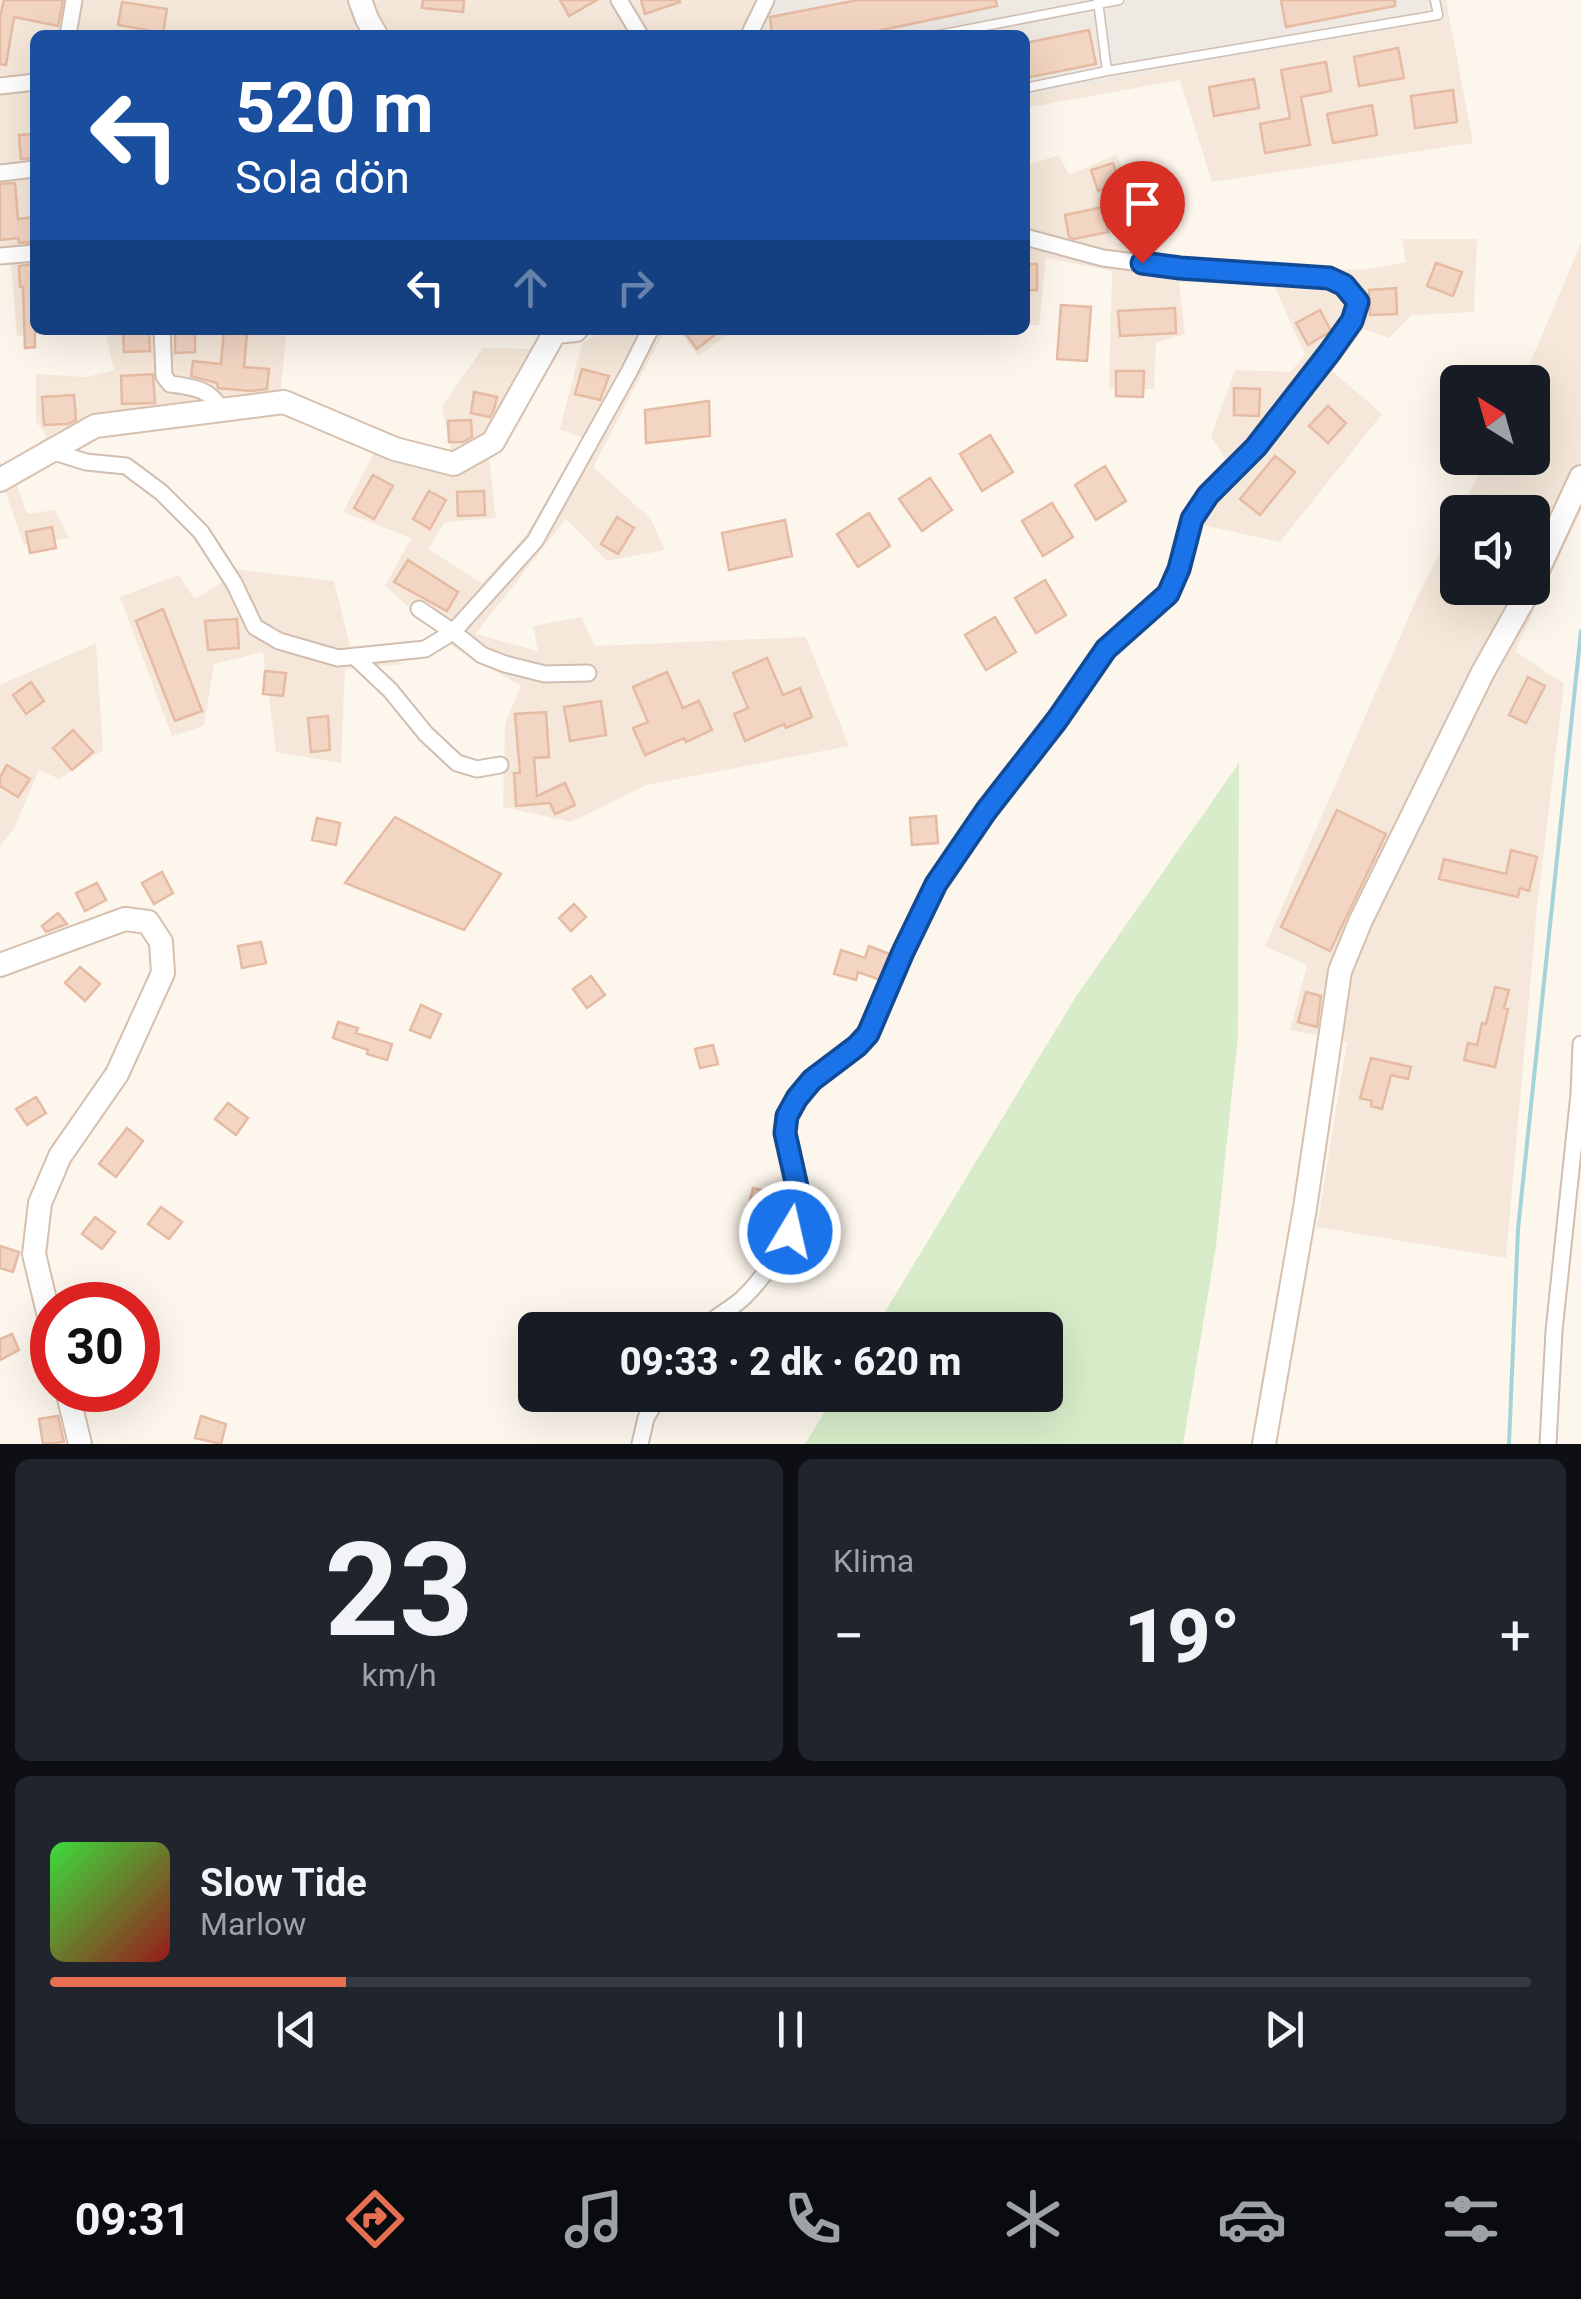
<!DOCTYPE html>
<html lang="tr">
<head>
<meta charset="utf-8">
<style>
	:root { --surface:#171b24; --page:#20242c; --text:#f1f3f6; --muted:#9ea1a6; --line:#363941; --accent:#e76f51 }
	body { margin:0; font-family:Roboto,sans-serif; background:var(--page); color:var(--text); height:100vh; display:flex; flex-direction:column; font-size:38px; white-space:nowrap }
	* { box-sizing:border-box; margin:0 }
	p { font-size:32px; color:var(--muted) }
	.icon { flex:none; width:55px; height:55px; fill:none; stroke:currentColor; stroke-width:2; stroke-linecap:round; stroke-linejoin:round }
	.map { position:relative; height:1444px; overflow:hidden }
	.details { display:flex; flex-direction:column; gap:15px; padding:15px; background:#0d0f14; flex:1 }
	.details>* { flex:none }
	.top-card { position:absolute; left:30px; top:30px; width:1000px; height:305px; border-radius:15px; box-shadow:0 10px 40px #0002; background:#1a4fa0; color:#fff; overflow:hidden }
	.needle { width:65px; rotate:323deg }
	.tools { position:absolute; left:1440px; top:365px; display:grid; gap:20px }
	.tools a { display:grid; place-items:center; width:110px; height:110px; border-radius:15px; background:var(--surface); box-shadow:0 10px 40px #0002; font-size:50px }
	.speed { position:absolute; left:30px; top:1282px; display:flex; gap:20px; font-size:50px; font-weight:700; text-align:center }
	.speed>* { display:grid; place-content:center; width:130px; height:130px; border-radius:50%; background:var(--surface); box-shadow:0 10px 40px #0002; line-height:1 }
	.speed .limit { border:15px solid #d22; background:#fff; color:#111 }
	.pin { position:absolute; display:grid; place-items:center; width:85px; height:85px; color:#fff; margin:-102px -42px; border-radius:50% 50% 50% 0; rotate:-45deg; box-shadow:0 0 10px #0007 }
	.pin .icon { rotate:45deg }
	.me { position:absolute; width:110px; margin:-55px; rotate:9deg; stroke-linejoin:round; filter:drop-shadow(0 0 8px #0008) }
	.turn { display:flex; align-items:center; gap:35px; height:210px; padding:0 40px; font-size:45px }
	.turn .icon { width:130px; height:130px; stroke-width:2.5 }
	.turn b { display:block; font-size:70px; line-height:85px }
	.lanes { display:flex; align-items:center; height:95px; padding:0 40px; background:#0003; justify-content:center; gap:50px; direction:ltr }
	.lanes .off { opacity:.35 }
	.big { font-size:75px; font-weight:800; line-height:1.1 }
	.details .widget { flex:1; display:flex; flex-direction:column; justify-content:center; gap:15px; min-width:0; padding:0 35px; border-radius:15px; background:var(--page) }
	.details .dial { align-items:center; gap:0 }
	.dial b { font-size:130px; line-height:1 }
	.song { display:flex; align-items:center; gap:30px }
	.cover { width:120px; height:120px; border-radius:15px; background:linear-gradient(135deg,hsl(120 70% 55%),hsl(0 70% 35%)) }
	.played { height:10px; border-radius:5px; background:linear-gradient(90deg,var(--accent) 20%,var(--line) 20%) }
	.keys { display:flex; justify-content:space-around; direction:ltr }
	.heat { display:flex; justify-content:space-between; align-items:center; font-size:55px; direction:ltr }
	.details .tiles { flex:1; display:grid; gap:15px; grid-template-columns:1fr 1fr }
	.widget:last-child { grid-column:span 2 }
	.trip { position:absolute; left:518px; top:1312px; width:545px; height:100px; border-radius:15px; background:var(--surface); box-shadow:0 10px 40px #0002; font-weight:800; line-height:100px; text-align:center }
	.tab-bar { display:flex; height:160px; justify-content:space-around; align-items:center; background:#090b0e; color:var(--muted) }
	.tab-bar .icon { width:70px; height:70px }
	.tab-bar .current { color:var(--accent) }
	.tab-bar b { font-size:45px; color:var(--text) }
	.map>svg:first-child { display:block }
	.residential { fill:#f5e8da }
	.industrial { fill:#efe9e4 }
	.green { fill:#d8ecc9 }
	.lines { fill:none; stroke-linecap:round; stroke-linejoin:round }
	.stream { stroke:#a5d3da; stroke-width:4 }
	.building { fill:#f3d5c3; stroke:#e6bba3; stroke-width:2.5 }
	.lane-casing { stroke:#d1beb0; stroke-width:11 }
	.street-casing { stroke:#d1beb0; stroke-width:19 }
	.secondary-casing { stroke:#d6c0b0; stroke-width:26 }
	.lane { stroke:#fff; stroke-width:8 }
	.street { stroke:#fff; stroke-width:15 }
	.secondary { stroke:#fff; stroke-width:22 }
	.route-casing { stroke:#114b97; stroke-width:25 }
	.route { stroke:#1a73e8; stroke-width:18 }
</style>
</head>
<body>
<div class="map">
<svg width="1581" height="1444" viewBox="0 0 1581 1444">
	<rect width="100%" height="100%" fill="#fdf6ec"/>
	<!-- residential -->
	<path class="residential" d="M0,0H1446L1473,143L1212,182L1180,80L1025,108V35H35V330H278L286,334L281,390L179,407L89,417L15,480L27,514L55,510L69,538L24,545L4,488L0,489V461L4,466L47,437L36,421V374L87,377L114,370L105,331L17,336L11,264H0Z
		M1117,154L1128,188L1105,201L1112,241L1188,261L1363,270L1406,262L1402,239H1477L1474,312L1412,315L1389,338L1364,329L1332,371L1382,414L1280,542L1199,524L1228,463L1211,436L1235,370L1290,372L1305,355L1274,285L1179,282L1185,334L1156,343L1154,389L1109,388L1112,271L1046,258L1039,325H1025V166L1059,155L1069,175Z
		M1581,243V511L1515,651L1564,684L1537,908L1506,1258L1317,1227L1347,1042L1290,1030L1307,965L1265,946L1416,600L1457,517L1458,588H1532V512H1460L1487,458H1532V382H1522Z
		M606,330H665L593,467L651,519L665,550L607,561L566,519L475,634L538,651L533,626L581,617L595,646L806,637L849,746L647,785L571,822L503,807L505,724L521,686L455,648L385,586L411,538L343,512L383,436L451,453L442,406L483,348L534,349L489,458L496,518L445,522L428,549L482,583L526,535L583,438L560,429L582,343Z
		M678,330H735L698,356Z
		M234,569L334,581L350,646L405,664L345,669L341,763L276,752L263,652L214,664L204,726L172,736L120,597L178,575L195,599L218,585Z
		M96,643L103,750L59,779L39,770L13,830L0,846V685Z"/>
	<!-- industrial -->
	<path class="industrial" d="M776,0H1443L1446,16L1440,21L1174,68L1025,97V35H762L770,4Z"/>
	<!-- green -->
	<path class="green" d="M1239,763L1238,1036L1216,1246L1183,1444H805L835,1395H1045V1330H874L1075,998Z"/>
	<g class="lines">
		<!-- stream -->
		<path class="stream" d="M1509,1444L1518,1229L1581,631"/>
	</g>
	<!-- building -->
	<path class="building" d="M4,0H63L58,26L14,17L6,65L0,64V17Z
		M423,0H464L463,12L422,8Z
		M560,0H597L569,16Z
		M641,0H679L680,2L645,14Z
		M858,0H996L997,6L858,35H772L770,17Z
		M1281,0H1395V6L1286,27Z
		M122,2L167,9L163,33L118,25Z
		M1089,30L1096,64L1025,78V43Z
		M1398,48L1404,78L1359,86L1354,57Z
		M1326,62L1331,91L1301,97L1310,145L1265,153L1260,124L1290,118L1281,70Z
		M1254,79L1259,108L1214,116L1209,87Z
		M1453,90L1457,122L1415,128L1411,96Z
		M1372,105L1377,135L1333,143L1327,114Z
		M35,134V158L21,159L19,135Z
		M1113,163L1120,184L1098,191L1091,170Z
		M15,183L18,219L35,217V242L19,243L18,238L0,240V184Z
		M1103,207L1108,232L1074,239L1069,237L1065,215Z
		M1436,263L1462,272L1453,296L1427,286Z
		M35,264V347L25,348L23,287H20L19,266Z
		M1025,264H1037V290H1025Z
		M1396,288L1397,314L1370,315L1369,290Z
		M1061,305L1091,307L1087,361L1057,359Z
		M1175,308L1176,333L1120,336L1118,311Z
		M1320,310L1331,331L1308,345L1296,323Z
		M123,330H149L150,351L124,352Z
		M195,330V352L175,353V331Z
		M224,330L247,332L244,367L269,369L267,389L251,391L218,388L217,383L191,376L193,361L221,364Z
		M683,330H721L697,349Z
		M582,369L609,376L600,400L575,394Z
		M1116,371H1144L1143,397L1116,396Z
		M153,374L155,403L122,404L121,376Z
		M1234,388L1260,389L1259,416L1234,415Z
		M474,392L497,397L494,409L490,417L471,413Z
		M74,395L76,420L68,424L44,425L42,397Z
		M709,401L710,436L646,443L645,410Z
		M1328,406L1346,423L1328,443L1309,426Z
		M471,420L472,437L463,442H449L448,421Z
		M990,435L1013,472L982,491L960,454Z
		M1275,456L1295,472L1260,515L1240,499Z
		M1105,466L1126,501L1096,520L1075,485Z
		M373,475L393,486L374,519L354,508Z
		M930,478L952,510L922,531L899,499Z
		M429,491L446,500L430,529L413,519Z
		M484,491L485,515L458,516L457,492Z
		M1052,503L1073,537L1043,556L1022,521Z
		M869,513L890,546L858,567L837,534Z
		M617,517L634,528L618,554L601,544Z
		M785,520L792,556L729,570L722,533Z
		M52,527L56,548L30,553L26,532Z
		M408,560L458,592L447,611L394,582Z
		M1045,580L1066,615L1036,633L1015,598Z
		M163,609L202,711L175,721L136,621Z
		M995,617L1016,652L986,670L965,635Z
		M237,619L239,648L208,650L205,621Z
		M767,658L783,695L800,688L812,717L786,728L784,724L745,741L734,714L748,708L733,673Z
		M265,671L286,673L283,696L263,694Z
		M667,672L683,708L699,701L712,730L686,742L684,738L645,755L633,728L648,722L633,687Z
		M1528,677L1545,686L1526,723L1509,715Z
		M31,682L44,701L26,714L13,695Z
		M601,701L606,735L570,741L564,707Z
		M546,712L549,757L534,758L537,796L565,783L575,805L555,814L550,803L516,806L514,773H520L515,714Z
		M328,716L330,750L311,752L308,718Z
		M73,730L93,752L72,770L53,748Z
		M7,765L30,779L18,797L0,786V777Z
		M1337,810L1386,834L1330,951L1281,927Z
		M936,816L938,843L912,845L910,818Z
		M395,817L501,874L464,930L345,883Z
		M317,818L340,823L336,845L312,840Z
		M1511,850L1537,857L1529,891L1520,888L1518,897L1439,879L1444,859L1506,874Z
		M162,872L173,893L154,904L142,883Z
		M97,883L106,900L85,911L76,893Z
		M574,904L586,917L571,931L559,918Z
		M58,913L67,924L46,932L42,926Z
		M261,942L266,963L242,968L238,946Z
		M869,946L892,955L880,980L858,972L856,980L834,974L841,950L865,958Z
		M80,967L100,984L85,1001L65,983Z
		M591,976L605,995L587,1008L573,989Z
		M1495,987L1509,990L1504,1008L1508,1009L1495,1067L1464,1060L1468,1043L1477,1045L1482,1023L1486,1024Z
		M1306,992L1321,996L1317,1027L1298,1022Z
		M421,1005L441,1014L430,1038L410,1030Z
		M338,1022L358,1028L356,1033L392,1044L387,1060L367,1054L368,1050L333,1038Z
		M713,1045L718,1064L700,1068L695,1049Z
		M1371,1058L1411,1067L1408,1079L1391,1075L1382,1109L1371,1106L1372,1101L1360,1098Z
		M36,1097L46,1113L27,1125L16,1109Z
		M228,1103L248,1118L236,1135L215,1119Z
		M127,1128L143,1141L116,1177L99,1164Z
		M753,1188L774,1193L768,1218L747,1213Z
		M161,1207L182,1222L169,1239L148,1224Z
		M95,1217L115,1232L102,1249L82,1234Z
		M0,1246L19,1252L13,1272L0,1268Z
		M12,1334L19,1350L0,1360V1339Z
		M58,1416L64,1442L43,1444L39,1419Z
		M201,1416L226,1424L221,1444L195,1438Z"/>
	<g class="lines">
		<defs>
			<path id="lane" d="M1098,1L1107,71
				M939,35L1119,0
				M1025,88L1107,71L1438,15L1435,0"/>
			<path id="street" d="M619,0L640,35
				M68,35L74,0
				M749,35L766,0
				M0,86L35,82
				M0,173L35,169
				M0,256L35,253
				M162,330L164,376L170,384C194,387 211,389 222,411
				M51,451L86,462L126,466L161,492L201,532L234,583L255,627L279,641L338,658L425,649L453,632L535,541L629,372L650,330
				M419,609L453,632L482,655L505,664L545,674L588,673
				M354,656L390,690L426,734L457,763L477,769L500,765
				M702,1330C714,1316 731,1310 744,1297C765,1277 804,1221 798,1190C794,1170 780,1135 787,1115C800,1078 842,1060 868,1034L936,884L986,811L1057,720L1106,649L1168,594L1179,569L1193,519L1208,495L1256,447L1330,352L1352,321L1358,301L1344,285L1329,278L1180,268L1103,258L1025,237
				M640,1444L646,1418L659,1395
				M1548,1444L1554,1331L1579,1094L1581,1044"/>
			<path id="secondary" d="M360,0L367,19L376,35
				M0,480L95,426L284,402L395,449L454,464L493,442L555,332L576,330
				M1532,583L1581,477
				M0,965L125,919L148,922L161,942L163,973L117,1074L60,1156L40,1203L34,1254L52,1329
				M67,1390L80,1444
				M1264,1444L1305,1208L1340,971L1361,920L1483,672L1530,588"/>
		</defs>
		<!-- lane casing -->
		<use href="#lane" class="lane-casing"/>
		<!-- street casing -->
		<use href="#street" class="street-casing"/>
		<!-- secondary casing -->
		<use href="#secondary" class="secondary-casing"/>
		<!-- lane -->
		<use href="#lane" class="lane"/>
		<!-- street -->
		<use href="#street" class="street"/>
		<!-- secondary -->
		<use href="#secondary" class="secondary"/>
	</g>
	<g class="lines">
		<defs>
			<path id="route" d="M790,1232L800,1200L785,1133L787,1116L797,1098L812,1080L857,1046L868,1034L903,952L936,884L986,811L1057,720L1106,649L1168,594L1179,569L1192,519L1208,495L1256,447L1330,352L1352,321L1358,302L1344,285L1329,278L1180,268L1142,263"/>
		</defs>
		<!-- route casing -->
		<use href="#route" class="route-casing"/>
		<!-- route -->
		<use href="#route" class="route"/>
	</g>
</svg>
<div class="tools">
<a><svg class="needle" viewBox="-14 -14 28 28"><path d="M0-13l5 13h-10z" fill="#e53935"/><path d="M0 13l5-13h-10z" fill="#9ea1a6"/></svg></a>
<a><svg class="icon" aria-label="sound" viewBox="0 0 24 24"><path d="M4 9h4l5-4v14l-5-4H4zM17 9q2 3 0 6"/></svg></a>
</div>
<div class="speed"><div class="limit">30</div></div>
<div class="pin" style="left:1142px;top:263px;background:#d93025"><svg class="icon" aria-label="arrive" viewBox="0 0 24 24"><path d="M6 21V4h12l-3 4 3 4H6"/></svg></div>
<svg class="me" style="left:790px;top:1232px" viewBox="-20 -20 40 40"><circle r="17" fill="#1a73e8" stroke="#fff" stroke-width="3"/><path d="M0-11L8 9 0 5-8 9z" fill="#fff"/></svg>
<div class="trip">09:33 · 2 dk · 620 m</div>
<div class="top-card">
<div class="turn"><svg class="icon" aria-label="left" viewBox="0 0 24 24"><path d="M17 20v-9H6M10 6l-5 5 5 5"/></svg><div><b>520 m</b>Sola dön</div></div>
<div class="lanes"><svg class="icon" aria-label="left" viewBox="0 0 24 24"><path d="M17 20v-9H6M10 6l-5 5 5 5"/></svg><svg class="icon off" aria-label="ahead" viewBox="0 0 24 24"><path d="M12 20V5M6 11l6-6 6 6"/></svg><svg class="icon off" aria-label="right" viewBox="0 0 24 24"><path d="M7 20v-9h11M14 6l5 5-5 5"/></svg></div>
</div>
</div>
<section class="details">
<div class="tiles">
<div class="widget dial"><b>23</b><p>km/h</p></div>
<div class="widget"><p>Klima</p>
<div class="heat"><a>−</a><b class="big">19°</b><a>+</a></div>
</div>
<div class="widget">
<div class="song"><i class="cover"></i><div><b>Slow Tide</b><p>Marlow</p></div></div>
<div class="played"></div>
<div class="keys"><svg class="icon" aria-label="previous" viewBox="0 0 24 24"><path d="M18 5L8 12l10 7zM5 5v14"/></svg><svg class="icon" aria-label="pause" viewBox="0 0 24 24"><path d="M8 5v14M16 5v14"/></svg><svg class="icon" aria-label="next" viewBox="0 0 24 24"><path d="M6 5l10 7-10 7zM19 5v14"/></svg></div>
</div>
</div>
</section>
<nav class="tab-bar">
<b>09:31</b>
<svg class="icon current" aria-label="directions" viewBox="0 0 24 24"><path d="M12 3l9 9-9 9-9-9zM9 14v-3h6M13 9l2 2-2 2"/></svg>
<svg class="icon" aria-label="music" viewBox="0 0 24 24"><path d="M9 18V5l10-2v13"/><circle cx="6" cy="18" r="3"/><circle cx="16" cy="16" r="3"/></svg>
<svg class="icon" aria-label="phone" viewBox="0 0 24 24"><path d="M5 4h4l2 5-3 2q2 4 5 5l2-3 5 2v4C11 20 4 13 5 4z"/></svg>
<svg class="icon" aria-label="climate" viewBox="0 0 24 24"><path d="M12 3v18M4 7l16 10M4 17L20 7"/></svg>
<svg class="icon" aria-label="car" viewBox="0 0 24 24"><path d="M5 17H2v-5l4-1 3-4h7l3 4 3 1v5h-3M9 17h6M6 11h13"/><circle cx="7" cy="17" r="2"/><circle cx="17" cy="17" r="2"/></svg>
<svg class="icon" aria-label="filters" viewBox="0 0 24 24"><path d="M4 7h16M4 17h16"/><circle cx="9" cy="7" r="2"/><circle cx="15" cy="17" r="2"/></svg>
</nav>
</body>
</html>
